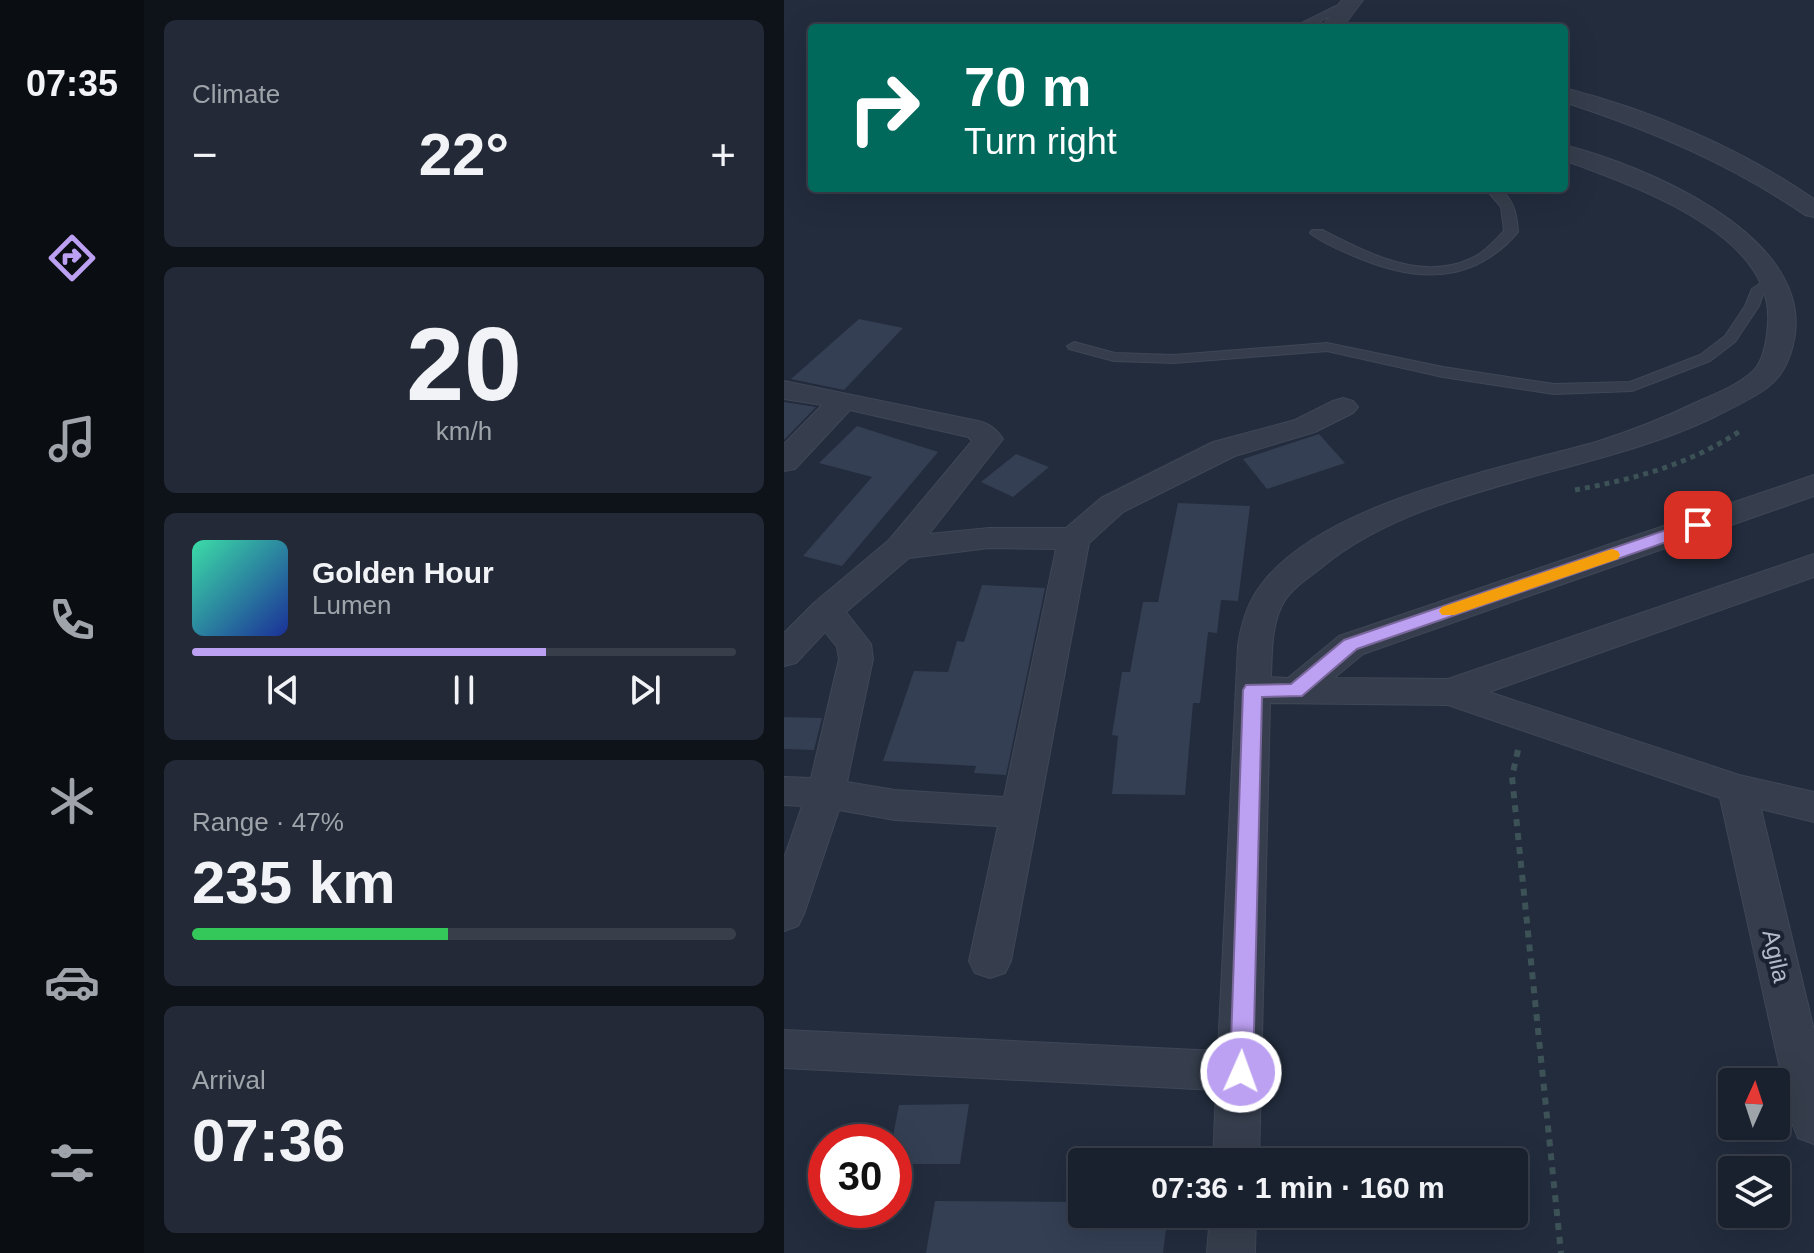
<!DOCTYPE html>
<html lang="en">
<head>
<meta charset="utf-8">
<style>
	:root { --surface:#1a212e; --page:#232936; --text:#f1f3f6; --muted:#9fa3aa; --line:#383e4a; --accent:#bca0f2 }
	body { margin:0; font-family:Arial,sans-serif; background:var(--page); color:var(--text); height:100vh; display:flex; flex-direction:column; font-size:30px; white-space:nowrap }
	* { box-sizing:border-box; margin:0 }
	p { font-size:26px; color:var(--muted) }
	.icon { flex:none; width:44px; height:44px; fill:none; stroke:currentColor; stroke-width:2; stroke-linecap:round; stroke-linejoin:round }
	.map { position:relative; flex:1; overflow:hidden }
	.sheet { display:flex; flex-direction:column; gap:20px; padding:20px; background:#0e1219; width:640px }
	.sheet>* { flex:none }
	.guide { position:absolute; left:24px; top:24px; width:760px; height:168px; border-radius:8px; box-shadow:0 8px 32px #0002,0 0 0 2px var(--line); background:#00695c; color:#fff; overflow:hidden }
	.needle { width:52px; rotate:3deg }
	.controls { position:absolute; left:934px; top:1068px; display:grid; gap:16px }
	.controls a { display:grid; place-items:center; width:72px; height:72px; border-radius:8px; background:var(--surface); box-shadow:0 8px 32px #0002,0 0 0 2px var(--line); font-size:40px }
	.speed { position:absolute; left:24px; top:1124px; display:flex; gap:16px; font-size:40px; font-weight:700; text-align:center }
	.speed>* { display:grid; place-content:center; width:104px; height:104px; border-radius:50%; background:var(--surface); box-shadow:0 8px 32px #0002,0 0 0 2px var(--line); line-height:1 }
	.speed .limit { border:12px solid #d22; background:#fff; color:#111 }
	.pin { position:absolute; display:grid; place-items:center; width:68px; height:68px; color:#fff; margin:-34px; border-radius:16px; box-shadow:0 4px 12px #0006 }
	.me { position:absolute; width:88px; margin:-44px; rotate:2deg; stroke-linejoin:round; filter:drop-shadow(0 0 6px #0008) }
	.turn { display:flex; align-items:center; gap:28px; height:168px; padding:0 24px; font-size:36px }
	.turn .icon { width:104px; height:104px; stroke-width:2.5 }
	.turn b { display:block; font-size:56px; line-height:68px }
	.big { font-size:60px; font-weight:700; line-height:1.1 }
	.sheet .card { flex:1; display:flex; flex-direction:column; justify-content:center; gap:12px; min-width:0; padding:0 28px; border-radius:12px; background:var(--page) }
	.sheet .dial { align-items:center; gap:0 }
	.dial b { font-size:104px; line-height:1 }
	.song { display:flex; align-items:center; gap:24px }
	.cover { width:96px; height:96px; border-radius:12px; background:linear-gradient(135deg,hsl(160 70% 55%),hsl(230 70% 35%)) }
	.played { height:8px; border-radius:4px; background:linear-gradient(90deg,var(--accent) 65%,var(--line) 65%) }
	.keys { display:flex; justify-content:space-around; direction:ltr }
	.heat { display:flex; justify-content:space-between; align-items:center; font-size:44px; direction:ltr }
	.charge { height:12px; border-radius:6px; background:linear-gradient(90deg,#34c759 47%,var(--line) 0) }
	.trip { position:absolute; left:284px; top:1148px; width:460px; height:80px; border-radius:8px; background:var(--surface); box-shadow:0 8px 32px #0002,0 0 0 2px var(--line); font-weight:700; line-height:80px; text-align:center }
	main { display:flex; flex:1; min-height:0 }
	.tabs { display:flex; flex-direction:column; width:144px; justify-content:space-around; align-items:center; background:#0a0d12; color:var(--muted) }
	.tabs .icon { width:56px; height:56px }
	.tabs .current { color:var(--accent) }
	.tabs b { font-size:36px; color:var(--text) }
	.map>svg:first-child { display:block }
	.building { fill:#343f54 }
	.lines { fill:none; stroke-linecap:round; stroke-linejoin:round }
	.lane-casing { stroke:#3f4756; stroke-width:2 }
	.street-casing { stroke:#3f4756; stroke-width:2 }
	.path-far1 { stroke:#3d5256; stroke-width:5; stroke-dasharray:5 5; stroke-linecap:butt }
	.path { stroke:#3d5256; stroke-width:6; stroke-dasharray:7 7; stroke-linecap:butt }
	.lane { fill:#363e4d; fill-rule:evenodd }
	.street { fill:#363e4d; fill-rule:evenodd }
	.route { fill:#bca0f2; stroke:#7a689d; stroke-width:2 }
	.slow { fill:#f59e0b }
	.labels { text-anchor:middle; stroke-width:8; stroke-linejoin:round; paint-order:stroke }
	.near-street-label { font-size:24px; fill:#b2b9c9; stroke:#1b2332 }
</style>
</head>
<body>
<main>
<nav class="tabs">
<b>07:35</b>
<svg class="icon current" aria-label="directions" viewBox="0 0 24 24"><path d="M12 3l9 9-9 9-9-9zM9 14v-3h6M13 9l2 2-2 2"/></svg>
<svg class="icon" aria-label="music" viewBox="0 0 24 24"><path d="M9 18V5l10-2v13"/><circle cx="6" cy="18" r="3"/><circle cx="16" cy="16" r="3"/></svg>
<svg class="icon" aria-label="phone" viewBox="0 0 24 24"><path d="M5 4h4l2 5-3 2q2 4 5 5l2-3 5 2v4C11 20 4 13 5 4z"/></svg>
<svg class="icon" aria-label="climate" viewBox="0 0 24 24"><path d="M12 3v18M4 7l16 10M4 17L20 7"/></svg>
<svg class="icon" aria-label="car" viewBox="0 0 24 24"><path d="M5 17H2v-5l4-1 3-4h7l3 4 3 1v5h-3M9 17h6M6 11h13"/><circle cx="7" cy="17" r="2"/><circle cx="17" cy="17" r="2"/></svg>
<svg class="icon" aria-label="filters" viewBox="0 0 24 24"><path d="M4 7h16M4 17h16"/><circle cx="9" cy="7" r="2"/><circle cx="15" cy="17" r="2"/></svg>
</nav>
<section class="sheet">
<div class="card"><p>Climate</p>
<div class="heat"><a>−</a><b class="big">22°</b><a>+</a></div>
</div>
<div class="card dial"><b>20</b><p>km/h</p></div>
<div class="card">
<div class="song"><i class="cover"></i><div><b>Golden Hour</b><p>Lumen</p></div></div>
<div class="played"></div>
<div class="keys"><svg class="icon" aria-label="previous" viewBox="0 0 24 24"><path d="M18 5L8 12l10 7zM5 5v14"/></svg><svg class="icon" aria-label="pause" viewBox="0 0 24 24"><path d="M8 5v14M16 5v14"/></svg><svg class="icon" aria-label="next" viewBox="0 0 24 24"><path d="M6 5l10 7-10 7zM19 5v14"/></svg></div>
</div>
<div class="card"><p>Range · 47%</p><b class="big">235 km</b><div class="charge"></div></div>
<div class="card"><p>Arrival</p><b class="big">07:36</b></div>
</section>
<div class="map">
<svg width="1030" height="1253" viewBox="0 0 1030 1253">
	<rect width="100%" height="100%" fill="#222c3d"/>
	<!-- building -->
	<path class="building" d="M75,319L119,328L60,390L7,379Z
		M0,402L32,407L0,440Z
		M73,426L154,452L58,566L19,556L88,477L35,463Z
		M535,434L561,463L483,489L459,459Z
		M232,454L265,467L229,497L197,482Z
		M394,503L466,506L454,601L437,600L433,633L424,632L416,703H409L401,795L328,794L334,736L328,735L338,672H346L359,602H374Z
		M198,585L261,588L222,775L190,773L192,766L99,761L130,671L164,672L173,641L180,642Z
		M0,717L38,718L30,750L0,749Z
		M185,1104L176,1164H110V1131L115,1105Z
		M151,1201L298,1202V1214H384L379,1253H142Z"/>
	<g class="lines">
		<defs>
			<path id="lane" d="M564,0L573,2L523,28H508Z
				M701,188H715C730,200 733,214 734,232C688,286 630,282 570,256C556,250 538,243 526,233L528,230H538C582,252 636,282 686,259C700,253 710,241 720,231L717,207Z
				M990,274L997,278L979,294L975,306L951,342L926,361L848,391L770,394L659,377L543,351L390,363L330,361L285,349L283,346L290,342L331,353L390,355L543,343L659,367L770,384L846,382L916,355L941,336L961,306L968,289Z"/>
			<path id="street" d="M558,0H579L558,28H537Z
				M780,88C867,110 956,148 1030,199V217L1021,215C947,164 866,130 780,102Z
				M780,145C859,165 1024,233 1011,334C1008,354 1001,374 984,387C967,400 945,409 926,419C808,475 635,485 537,568C524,578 510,587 501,600C487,622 488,653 487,677L504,678L555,636L1030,475V496L579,654L550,678L664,679L1030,554V577L705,692L955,775L1030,792V822L977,809L1030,1030V1144L1014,1138L1008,1123L936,798L664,705L486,703L475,1162H429L432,1090L0,1068V1030L434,1051L454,646C457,624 463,603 477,585C539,502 716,469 812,442C847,431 880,418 913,402C931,394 952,386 967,373C980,362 983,340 984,323C990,232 848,186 780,160Z
				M0,381L194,421C206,424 212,429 219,439L145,534L205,528H282L317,498L429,442L511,420L549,401L559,398L569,401L574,407L569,413L531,432L451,456L339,512L305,543L227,961L221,973L206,978L191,973L185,961L214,826L111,820L55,810L20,914L14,926L0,931V858L18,806L0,805V777L27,778L55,659L53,647L41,632L12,663L0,666V633L30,603L105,540L188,441L184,437L66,410L11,469L0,471V444L38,405L0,399ZM205,548L272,549L220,797L111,790L63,782L89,659L87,644L62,612L125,558Z
				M426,1214H472L471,1253H423Z"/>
		</defs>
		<!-- lane casing -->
		<use href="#lane" class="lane-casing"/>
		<!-- street casing -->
		<use href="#street" class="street-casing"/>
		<!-- path-far1 -->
		<path class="path-far1" d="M791,490C850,479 905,465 956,431"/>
		<!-- path -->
		<path class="path" d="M734,750L728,777L777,1253"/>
		<!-- lane -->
		<use href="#lane" class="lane"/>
		<!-- street -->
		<use href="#street" class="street"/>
	</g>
	<!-- route -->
	<path class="route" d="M914,519L923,525L920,529L573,649L518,696L478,697L469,1072L466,1080L457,1083L449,1080L446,1072L459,690L462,685L507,684L560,640Z"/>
	<!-- slow -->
	<path class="slow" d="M828,549L834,551L836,555L834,559L670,615H658L655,611L658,607Z"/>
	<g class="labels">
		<!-- near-street labels -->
		<g class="near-street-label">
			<text transform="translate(992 956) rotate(77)" y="8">Agila</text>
		</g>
	</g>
</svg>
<div class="controls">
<a><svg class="needle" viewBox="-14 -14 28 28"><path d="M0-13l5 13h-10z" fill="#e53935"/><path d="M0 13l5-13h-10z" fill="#9fa3aa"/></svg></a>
<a><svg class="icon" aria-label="layers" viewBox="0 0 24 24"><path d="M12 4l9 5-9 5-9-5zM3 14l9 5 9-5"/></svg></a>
</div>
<div class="speed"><div class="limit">30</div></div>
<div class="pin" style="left:914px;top:525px;background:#d93025"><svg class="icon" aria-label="arrive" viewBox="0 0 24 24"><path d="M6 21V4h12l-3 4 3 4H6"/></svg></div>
<svg class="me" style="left:457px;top:1072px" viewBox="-20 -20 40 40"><circle r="17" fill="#bca0f2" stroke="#fff" stroke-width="3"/><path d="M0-11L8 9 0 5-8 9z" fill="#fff"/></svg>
<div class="trip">07:36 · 1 min · 160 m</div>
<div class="guide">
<div class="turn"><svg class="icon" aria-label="right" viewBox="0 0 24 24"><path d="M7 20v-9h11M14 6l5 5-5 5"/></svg><div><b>70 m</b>Turn right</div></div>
</div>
</div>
</main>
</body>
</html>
